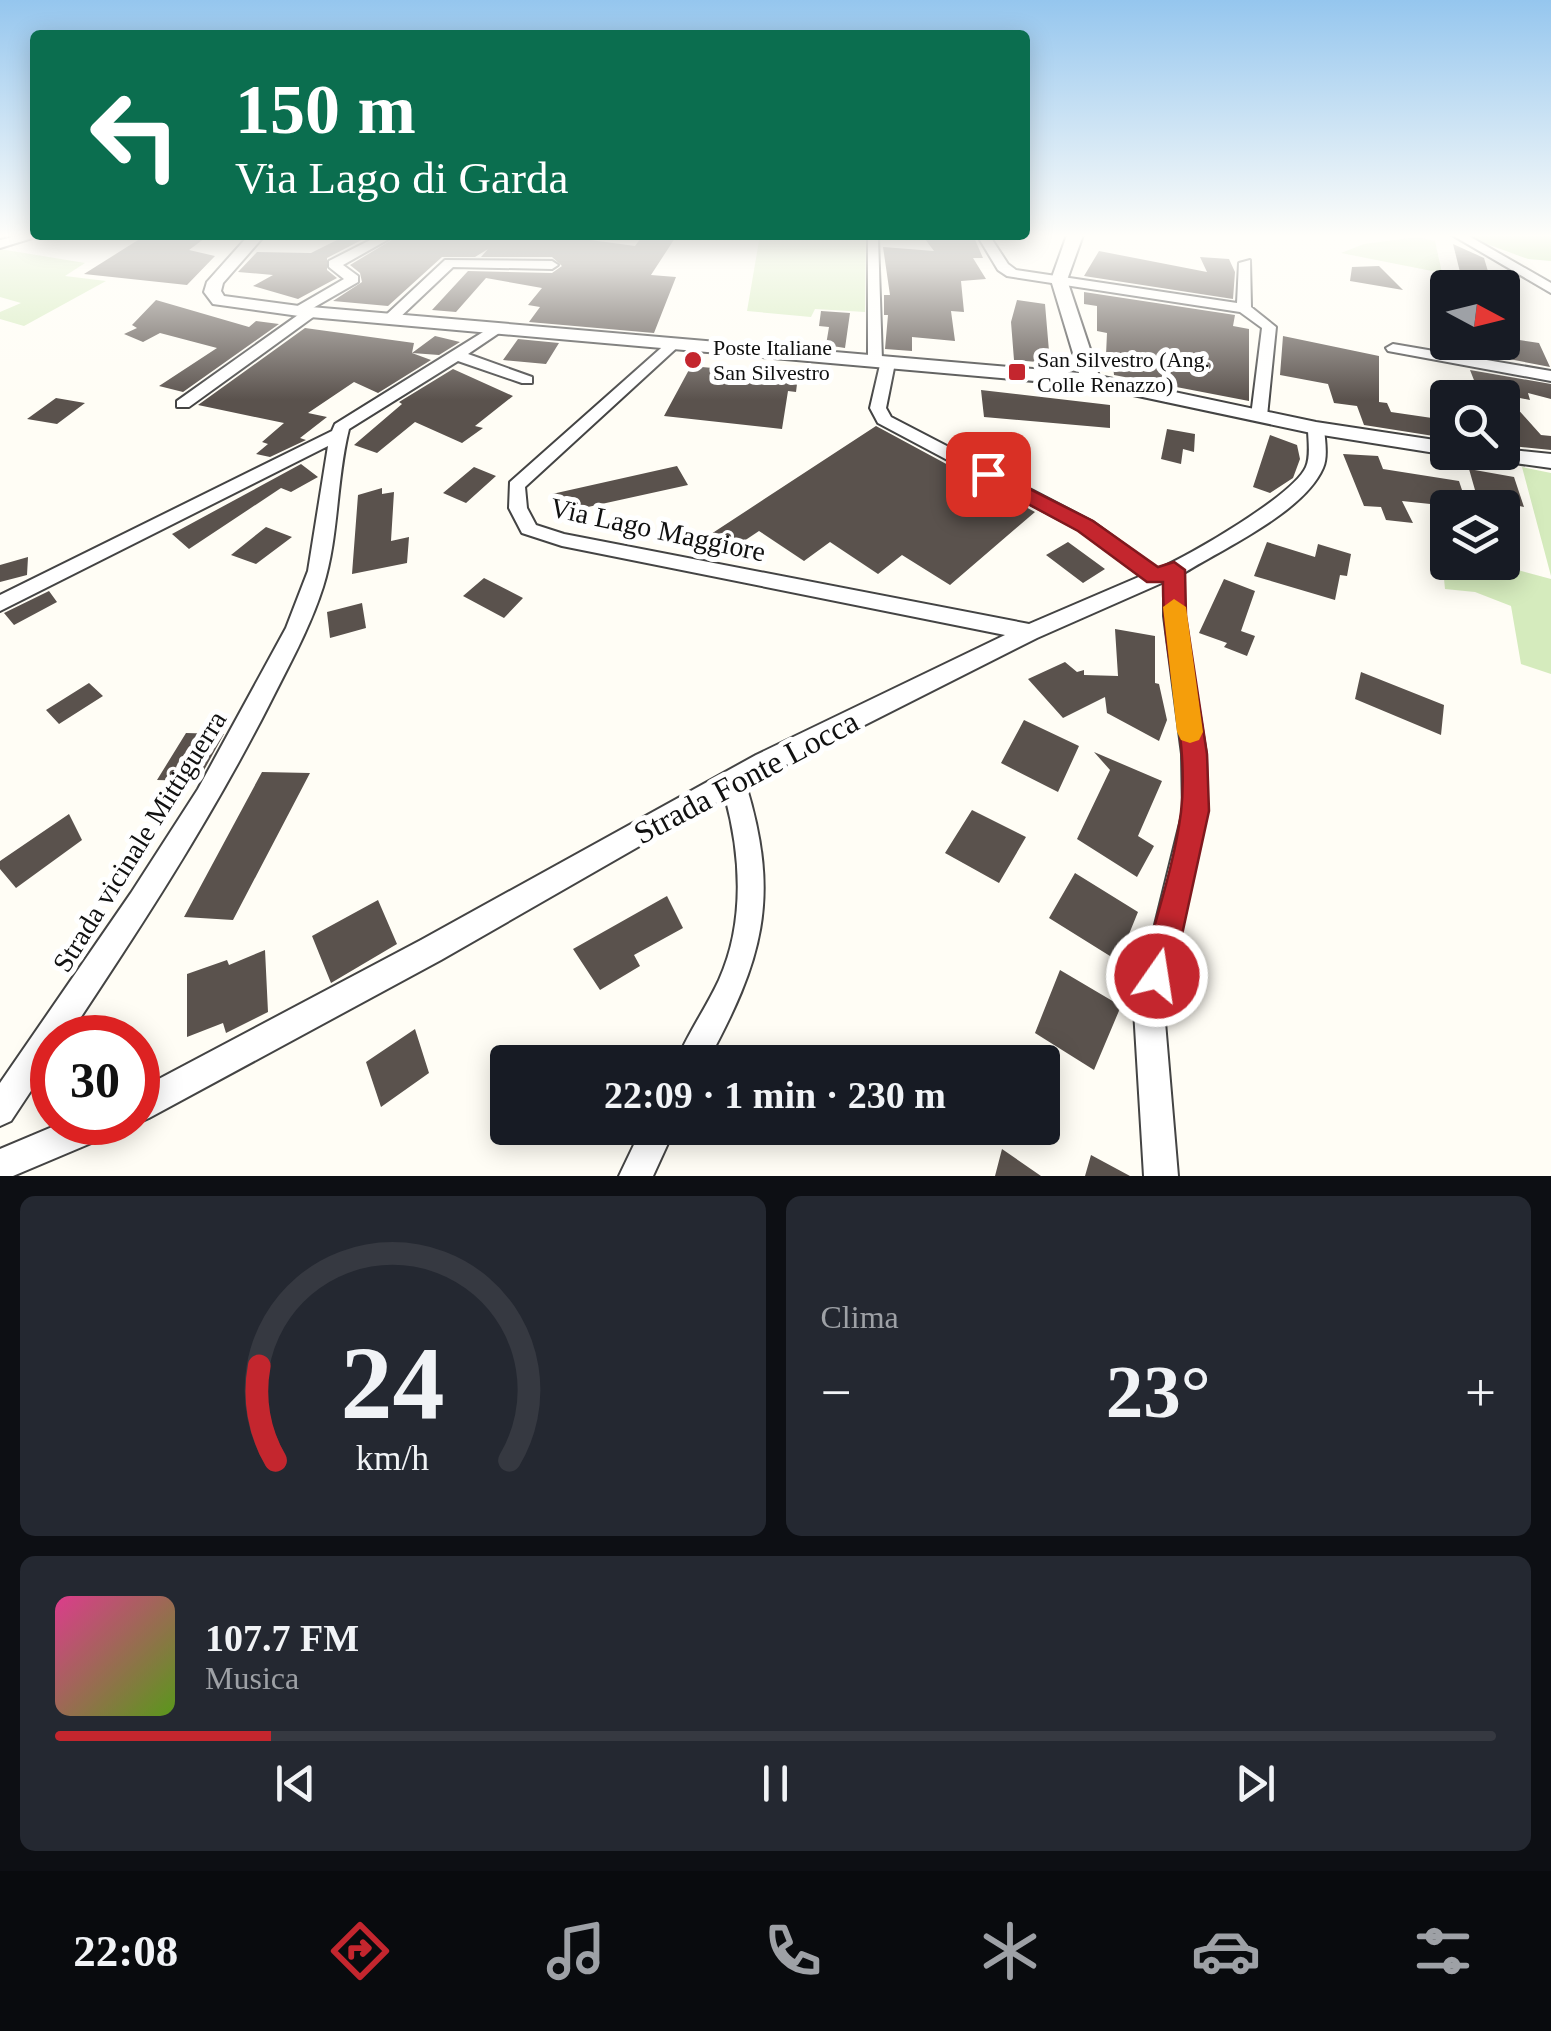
<!DOCTYPE html>
<html lang="it">
<head>
<meta charset="utf-8">
<style>
	:root { --surface:#171b24; --page:#242831; --text:#f1f3f6; --muted:#9ea1a6; --line:#363941; --accent:#c4262e }
	body { margin:0; font-family:Georgia,serif; background:var(--page); color:var(--text); height:100vh; display:flex; flex-direction:column; font-size:38px; white-space:nowrap }
	* { box-sizing:border-box; margin:0 }
	p { font-size:32px; color:var(--muted) }
	.icon { flex:none; width:55px; height:55px; fill:none; stroke:currentColor; stroke-width:2; stroke-linecap:round; stroke-linejoin:round }
	.map { position:relative; height:1176px; overflow:hidden }
	.side { display:flex; flex-direction:column; gap:20px; padding:20px; background:#0d0f14; flex:1 }
	.side>* { flex:none }
	.hud { position:absolute; left:30px; top:30px; width:1000px; height:210px; border-radius:10px; box-shadow:0 5px 25px #0003; background:#0b6e4f; color:#fff; overflow:hidden }
	.needle { width:65px; rotate:97deg }
	.controls { position:absolute; left:1430px; top:270px; display:grid; gap:20px }
	.controls a { display:grid; place-items:center; width:90px; height:90px; border-radius:10px; background:var(--surface); box-shadow:0 5px 25px #0003; font-size:50px }
	.speed { position:absolute; left:30px; top:1015px; display:flex; gap:20px; font-size:50px; font-weight:700; text-align:center }
	.speed>* { display:grid; place-content:center; width:130px; height:130px; border-radius:50%; background:var(--surface); box-shadow:0 5px 25px #0003; line-height:1 }
	.speed .limit { border:15px solid #d22; background:#fff; color:#111 }
	.pin { position:absolute; display:grid; place-items:center; width:85px; height:85px; color:#fff; margin:-42px; border-radius:20px; box-shadow:0 5px 15px #0006 }
	.me { position:absolute; width:110px; margin:-55px; rotate:13deg; stroke-linejoin:round; filter:drop-shadow(0 0 8px #0008) }
	.turn { display:flex; align-items:center; gap:35px; height:210px; padding:0 40px; font-size:45px }
	.turn .icon { width:130px; height:130px; stroke-width:2.5 }
	.turn b { display:block; font-size:70px; line-height:85px }
	.big { font-size:75px; font-weight:800; line-height:1.1 }
	.side .tile { flex:1; display:flex; flex-direction:column; justify-content:center; gap:15px; min-width:0; padding:0 35px; border-radius:15px; background:var(--page) }
	.side .dial { align-items:center; gap:0 }
	.dial svg { height:260px; overflow:visible; fill:none; stroke:var(--line); stroke-width:7; stroke-linecap:round; text-anchor:middle }
	.dial text { fill:var(--text); stroke:none }
	.song { display:flex; align-items:center; gap:30px }
	.cover { width:120px; height:120px; border-radius:15px; background:linear-gradient(135deg,hsl(330 70% 55%),hsl(90 70% 35%)) }
	.played { height:10px; border-radius:5px; background:linear-gradient(90deg,var(--accent) 15%,var(--line) 15%) }
	.keys { display:flex; justify-content:space-around; direction:ltr }
	.heat { display:flex; justify-content:space-between; align-items:center; font-size:55px; direction:ltr }
	.side .tiles { flex:1; display:grid; gap:20px; grid-template-columns:1fr 1fr }
	.tile:last-child { grid-column:span 2 }
	.trip { position:absolute; left:490px; top:1045px; width:570px; height:100px; border-radius:10px; background:var(--surface); box-shadow:0 5px 25px #0003; font-weight:800; line-height:100px; text-align:center }
	.dock { display:flex; height:160px; justify-content:space-around; align-items:center; background:#090b0e; color:var(--muted) }
	.dock .icon { width:70px; height:70px }
	.dock .active { color:var(--accent) }
	.dock b { font-size:45px; color:var(--text) }
	.map>svg:first-child { display:block }
	.green { fill:#d5ebbd }
	.forest { fill:#b9dc9c }
	.building { fill:#5a524d }
	.lines { fill:none; stroke-linecap:round; stroke-linejoin:round }
	.minor-casing { stroke:#444; stroke-width:4 }
	.tertiary-casing { stroke:#444; stroke-width:4 }
	.minor { fill:#fff; fill-rule:evenodd }
	.tertiary { fill:#fff; fill-rule:evenodd }
	.route { fill:#c4262e; stroke:#7f191e; stroke-width:2.5 }
	.slow { fill:#f59e0b }
	.poi-dot { fill:#c4262e; stroke:#fff; stroke-width:4 }
	.labels { text-anchor:middle; stroke-width:10; stroke-linejoin:round; paint-order:stroke }
	.far-poi-label { font-size:22px; fill:#111; stroke:#fff; text-anchor:start }
	.street-label { font-size:28px; fill:#111; stroke:#fff }
	.near-street-label { font-size:32px; fill:#111; stroke:#fff }
</style>
</head>
<body>
<div class="map">
<svg width="1551" height="1176" viewBox="0 0 1551 1176">
	<rect width="100%" height="100%" fill="#fffdf5"/>
	<!-- green -->
	<path class="green" d="M760,235H866L865,312L815,309L811,317L747,311Z
		M1418,237L1435,241L1442,273L1341,253L1364,244Z
		M0,249L85,263L65,276L106,281L24,326L0,319V312L21,303L0,297Z
		M1522,467L1551,473V576Z
		M1441,548L1447,550L1448,562L1492,563L1551,579V674L1521,664L1511,606L1475,592L1445,589Z"/>
	<!-- forest -->
	<path class="forest" d="M1462,235H1551V261L1528,259Z"/>
	<!-- building -->
	<path class="building" d="M146,235L205,238L189,250L215,256L187,285L84,274Z
		M347,235H371L327,258V270L337,278L298,299L253,286L273,275L238,272L257,252L311,253Z
		M400,235H581L576,238L635,246L643,235H677L651,275L676,277L654,333L529,322L540,307L528,305L542,288L486,278L456,312L432,310L468,271L552,273L562,266L552,257H481L488,249L475,257H442L388,306L333,301L362,282L360,273L350,265Z
		M922,235H973L983,258H973L986,279L961,281L964,312L951,311L955,341L912,337V351L885,349L888,315H884V295H890L883,247L934,251Z
		M1453,244L1484,258L1493,288H1464Z
		M1099,251L1207,272L1200,257L1229,259L1235,272L1233,299L1084,276Z
		M1379,266L1403,290L1350,281L1352,267Z
		M1084,292L1235,315L1233,326L1249,329V401L1114,375L1112,355H1106L1107,333L1097,331V306L1084,304Z
		M156,300L249,327L256,321L279,324L183,392L159,386L217,348L160,333L143,342L124,334L137,328L132,325Z
		M1017,300L1045,304L1050,363L1014,360L1011,322Z
		M821,311L850,313L845,348L826,345L829,327L819,326Z
		M305,328L414,343L412,353L431,360L378,393L354,382L308,413L327,417L300,438L306,440L270,457L256,454L268,444L262,442L284,423L198,405Z
		M435,336L460,342L439,355L412,353Z
		M1283,336L1379,356V402L1387,403L1391,412L1432,418L1440,437L1364,425L1357,406L1334,403L1328,384L1280,375Z
		M518,339L559,343L546,364L503,360Z
		M1513,339L1539,343L1550,367L1462,350L1478,352L1475,342H1514Z
		M691,366L798,376L796,392L788,391L782,429L664,416Z
		M453,369L513,396L475,426L483,428L462,443L415,422L377,453L354,445L402,404L399,402Z
		M1470,370L1551,384V399L1528,393L1530,400L1505,395L1541,435L1551,436V450L1502,445V398H1481Z
		M981,390L1110,405V428L984,417Z
		M56,398L85,403L57,424L27,419Z
		M876,426L1035,512L950,585L902,555L878,574L830,542L804,561L759,531L732,549L711,534Z
		M1167,429L1195,434L1194,452L1183,449L1181,464L1161,459Z
		M1270,435L1297,445L1300,459L1293,478L1270,493L1253,487Z
		M1343,454L1378,456L1383,469L1459,481L1468,508L1402,501L1413,523L1386,520L1381,507L1364,506Z
		M301,464L318,477L291,492L281,488L189,549L172,534Z
		M677,466L688,485L556,514L552,494Z
		M474,467L496,476L466,503L443,493Z
		M1469,469L1514,477L1524,507L1477,497Z
		M382,488V494L394,492L391,541L409,537L407,563L352,574L358,495Z
		M266,527L292,537L256,564L231,555Z
		M1068,542L1105,569L1083,583L1046,555Z
		M1267,542L1315,557L1318,544L1351,554L1347,576L1340,575L1335,600L1254,576Z
		M28,557L27,575L0,582V565Z
		M484,578L523,598L504,618L463,596Z
		M1224,579L1255,591L1241,631L1255,636L1247,656L1224,647L1227,643L1199,633Z
		M49,591L57,602L14,625L4,613Z
		M362,603L366,628L330,638L327,612Z
		M1115,629L1155,636V683L1159,684L1167,720L1159,741L1107,713L1105,697L1063,718L1028,679L1065,662L1077,672L1084,670V675L1118,676Z
		M1361,672L1444,705L1441,735L1355,699Z
		M89,683L103,696L59,724L46,710Z
		M1024,720L1079,746L1058,792L1001,763Z
		M186,733L224,734L198,781L157,780Z
		M1094,752L1162,781L1138,836L1154,846L1137,877L1077,839L1110,770Z
		M262,772L310,773L233,920L184,917Z
		M972,810L1026,837L999,883L945,853Z
		M69,814L82,840L16,888L0,869V861Z
		M1075,873L1138,912L1118,961L1049,918Z
		M667,896L683,928L634,955L640,966L600,990L573,949Z
		M378,900L397,944L331,983L312,936Z
		M265,950L268,1012L226,1033L223,1023L187,1037V974L227,960L229,965Z
		M1060,970L1121,1006L1094,1070L1035,1033Z
		M415,1029L429,1073L381,1107L366,1062Z
		M1002,1149L1041,1176H995Z
		M1091,1155L1130,1176H1085Z"/>
	<g class="lines">
		<defs>
			<path id="minor" d="M21,235H42L0,248V240Z
				M380,235H396L343,265L358,276V282L313,308L318,312L316,315L189,407H177V401L298,315L292,311L294,308L344,279L329,267V261Z
				M868,235L878,238L882,360L888,359L895,363L886,408L891,417L1093,522L1158,569C1189,556 1294,495 1306,467C1311,456 1308,440 1308,428L1316,423L1324,428C1325,440 1328,457 1323,468C1304,512 1224,548 1184,573V616L1206,754L1207,811L1164,1010L1178,1176H1144L1134,1010L1183,811L1182,754L1164,616V582L1037,638L746,785C781,899 762,961 707,1062H676C688,1033 706,1008 719,980C745,923 741,855 725,797L441,960L149,1118L138,1123L137,1122L138,1090L421,940L756,755L1005,635L562,546L522,533L509,508L510,482L669,341L681,344L525,487L527,508L536,525L564,534L1029,624L1141,576L1079,530L878,423L870,408L880,365H870L868,362Z
				M977,235H989L1008,264L1016,270L1237,303L1239,263L1250,260L1251,307L1276,327L1267,416L1259,421L1251,416L1262,328L1240,312L1007,276L998,270Z
				M1452,235H1467L1551,283V293Z
				M445,260L552,261L558,265L552,269L453,267L396,321H386V315Z
				M496,324L508,327L468,354L532,377V383H522L458,361L349,429C336,481 339,536 323,587C310,628 288,667 269,705C210,821 139,930 67,1038H52V1059L11,1121L0,1126V1083L131,893L198,789L286,628L308,571L328,446L0,611V595L332,431L335,424Z
				M1393,344L1551,371V381L1388,351L1386,348Z
				M64,1122H120L115,1133L13,1176H0V1149Z
				M642,1128H675L653,1176H619Z"/>
			<path id="tertiary" d="M249,235H265L223,283L221,291L224,296L299,306L1079,373L1051,280L1067,235H1083L1067,280L1099,376L1316,422L1448,442V452H1456L1448,455L1316,434L1091,386L299,316L213,304L204,292L207,282Z
				M1502,449L1551,454V468L1477,458L1467,452H1502Z"/>
		</defs>
		<!-- minor casing -->
		<use href="#minor" class="minor-casing"/>
		<!-- tertiary casing -->
		<use href="#tertiary" class="tertiary-casing"/>
		<!-- minor -->
		<use href="#minor" class="minor"/>
		<!-- tertiary -->
		<use href="#tertiary" class="tertiary"/>
	</g>
	<!-- sky -->
	<linearGradient id="sky" x2="0" y2="1"><stop stop-color="#95c6ee"/><stop offset="0.59" stop-color="#fffefa"/><stop offset="1" stop-color="#fffefa" stop-opacity="0"/></linearGradient>
	<rect width="1551" height="400" fill="url(#sky)"/>
	<!-- route -->
	<path class="route" d="M988,468L1093,521L1158,567L1174,562L1185,570L1186,616L1207,754L1209,811L1173,976L1169,988L1157,993L1145,988L1141,976C1154,923 1174,867 1181,812C1190,736 1162,658 1163,582H1147L1078,531L980,478V469Z"/>
	<!-- slow -->
	<path class="slow" d="M1174,599L1186,607L1203,732L1199,740L1190,743L1181,740L1177,732L1163,607Z"/>
	<!-- markers -->
	<g class="poi-dot">
		<circle cx="693" cy="360" r="10"/>
		<rect x="1007" y="362" width="20" height="20" rx="5"/>
	</g>
	<g class="labels">
		<!-- far-poi labels -->
		<g class="far-poi-label">
			<text x="713" y="355">Poste Italiane<tspan x="713" dy="25">San Silvestro</tspan></text>
			<text x="1037" y="367">San Silvestro (Ang.<tspan x="1037" dy="25">Colle Renazzo)</tspan></text>
		</g>
		<!-- street labels -->
		<g class="street-label">
			<text transform="translate(658 529) rotate(12)" y="10">Via Lago Maggiore</text>
			<text transform="translate(139 841) rotate(-58)" y="10">Strada vicinale Mittiguerra</text>
		</g>
		<!-- near-street labels -->
		<g class="near-street-label">
			<text transform="translate(746 777) rotate(-28)" y="11">Strada Fonte Locca</text>
		</g>
	</g>
</svg>
<div class="controls">
<a><svg class="needle" viewBox="-14 -14 28 28"><path d="M0-13l5 13h-10z" fill="#e53935"/><path d="M0 13l5-13h-10z" fill="#9ea1a6"/></svg></a>
<a><svg class="icon" aria-label="search" viewBox="0 0 24 24"><circle cx="10" cy="10" r="6"/><path d="M15 15l6 6"/></svg></a>
<a><svg class="icon" aria-label="layers" viewBox="0 0 24 24"><path d="M12 4l9 5-9 5-9-5zM3 14l9 5 9-5"/></svg></a>
</div>
<div class="speed"><div class="limit">30</div></div>
<div class="pin" style="left:988px;top:474px;background:#d93025"><svg class="icon" aria-label="arrive" viewBox="0 0 24 24"><path d="M6 21V4h12l-3 4 3 4H6"/></svg></div>
<svg class="me" style="left:1157px;top:976px" viewBox="-20 -20 40 40"><circle r="17" fill="#c4262e" stroke="#fff" stroke-width="3"/><path d="M0-11L8 9 0 5-8 9z" fill="#fff"/></svg>
<div class="trip">22:09 · 1 min · 230 m</div>
<div class="hud">
<div class="turn"><svg class="icon" aria-label="left" viewBox="0 0 24 24"><path d="M17 20v-9H6M10 6l-5 5 5 5"/></svg><div><b>150 m</b>Via Lago di Garda</div></div>
</div>
</div>
<section class="side">
<div class="tiles">
<div class="tile dial"><svg viewBox="0 0 100 80">
<path d="M14 69A42 42 0 1 1 86 69"/>
<path d="M14 69A42 42 0 0 1 9 40" stroke="#c4262e"/>
<text x="50" y="56" font-size="32" font-weight="700">24</text>
<text x="50" y="72" font-size="11">km/h</text>
</svg></div>
<div class="tile"><p>Clima</p>
<div class="heat"><a>−</a><b class="big">23°</b><a>+</a></div>
</div>
<div class="tile">
<div class="song"><i class="cover"></i><div><b>107.7 FM</b><p>Musica</p></div></div>
<div class="played"></div>
<div class="keys"><svg class="icon" aria-label="previous" viewBox="0 0 24 24"><path d="M18 5L8 12l10 7zM5 5v14"/></svg><svg class="icon" aria-label="pause" viewBox="0 0 24 24"><path d="M8 5v14M16 5v14"/></svg><svg class="icon" aria-label="next" viewBox="0 0 24 24"><path d="M6 5l10 7-10 7zM19 5v14"/></svg></div>
</div>
</div>
</section>
<nav class="dock">
<b>22:08</b>
<svg class="icon active" aria-label="directions" viewBox="0 0 24 24"><path d="M12 3l9 9-9 9-9-9zM9 14v-3h6M13 9l2 2-2 2"/></svg>
<svg class="icon" aria-label="music" viewBox="0 0 24 24"><path d="M9 18V5l10-2v13"/><circle cx="6" cy="18" r="3"/><circle cx="16" cy="16" r="3"/></svg>
<svg class="icon" aria-label="phone" viewBox="0 0 24 24"><path d="M5 4h4l2 5-3 2q2 4 5 5l2-3 5 2v4C11 20 4 13 5 4z"/></svg>
<svg class="icon" aria-label="climate" viewBox="0 0 24 24"><path d="M12 3v18M4 7l16 10M4 17L20 7"/></svg>
<svg class="icon" aria-label="car" viewBox="0 0 24 24"><path d="M5 17H2v-5l4-1 3-4h7l3 4 3 1v5h-3M9 17h6M6 11h13"/><circle cx="7" cy="17" r="2"/><circle cx="17" cy="17" r="2"/></svg>
<svg class="icon" aria-label="filters" viewBox="0 0 24 24"><path d="M4 7h16M4 17h16"/><circle cx="9" cy="7" r="2"/><circle cx="15" cy="17" r="2"/></svg>
</nav>
</body>
</html>
